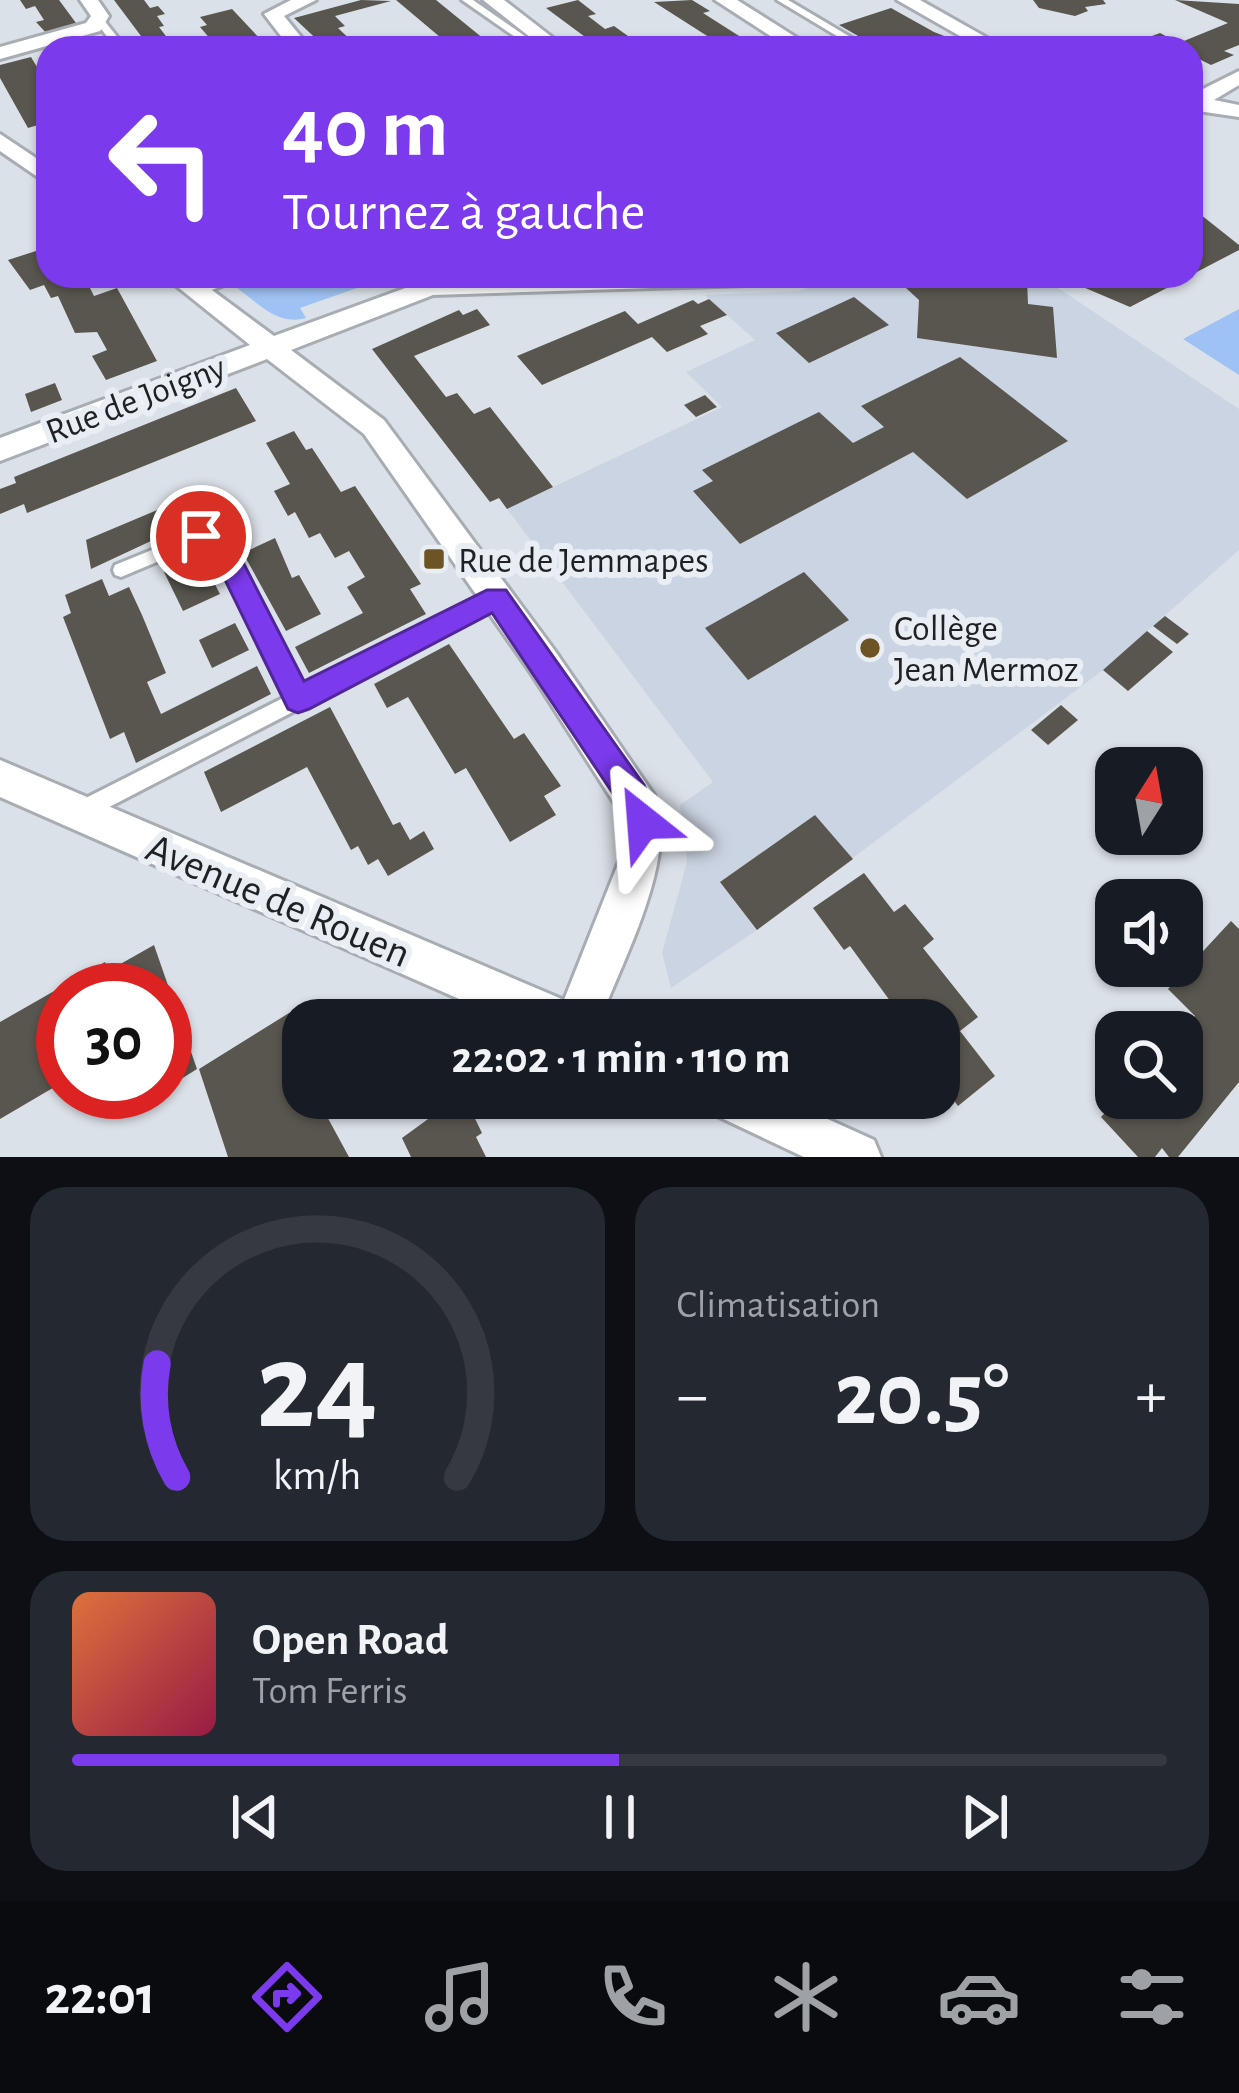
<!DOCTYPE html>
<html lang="fr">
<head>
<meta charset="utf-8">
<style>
	:root { --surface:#171b24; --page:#242831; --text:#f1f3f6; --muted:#9ea1a6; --line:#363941; --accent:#7c3aed }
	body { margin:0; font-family:"Alegreya Sans",sans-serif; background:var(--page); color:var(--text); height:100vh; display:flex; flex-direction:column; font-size:45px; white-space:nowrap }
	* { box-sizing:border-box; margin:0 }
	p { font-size:39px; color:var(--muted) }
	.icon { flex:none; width:66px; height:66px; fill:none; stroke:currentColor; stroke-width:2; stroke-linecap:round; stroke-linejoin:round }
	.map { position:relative; height:1157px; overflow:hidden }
	.sheet { display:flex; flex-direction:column; gap:30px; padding:30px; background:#0d0f14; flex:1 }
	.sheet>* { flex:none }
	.top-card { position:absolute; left:36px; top:36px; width:1167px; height:252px; border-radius:36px; box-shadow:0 3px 9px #0004; background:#7c3aed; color:#fff; overflow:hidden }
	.needle { width:78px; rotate:11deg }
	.buttons { position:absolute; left:1095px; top:747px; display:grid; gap:24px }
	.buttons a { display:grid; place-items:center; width:108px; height:108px; border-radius:24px; background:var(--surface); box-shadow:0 3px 9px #0004; font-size:60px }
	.speed { position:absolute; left:36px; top:963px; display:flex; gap:24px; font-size:60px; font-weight:700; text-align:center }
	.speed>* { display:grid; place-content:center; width:156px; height:156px; border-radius:50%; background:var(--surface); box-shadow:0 3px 9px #0004; line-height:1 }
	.speed .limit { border:18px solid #d22; background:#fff; color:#111 }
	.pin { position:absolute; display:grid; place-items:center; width:102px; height:102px; color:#fff; margin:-51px; border:6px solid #fff; border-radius:50%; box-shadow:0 3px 12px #0007 }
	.me { position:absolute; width:132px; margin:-66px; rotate:332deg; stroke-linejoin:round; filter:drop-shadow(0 0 9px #0008) }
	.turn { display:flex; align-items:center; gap:42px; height:252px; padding:0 48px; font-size:54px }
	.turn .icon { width:156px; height:156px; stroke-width:2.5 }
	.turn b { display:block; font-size:84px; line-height:102px }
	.big { font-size:90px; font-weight:700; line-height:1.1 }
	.sheet .widget { flex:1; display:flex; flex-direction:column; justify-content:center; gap:18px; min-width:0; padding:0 42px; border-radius:36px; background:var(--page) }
	.sheet .dial { align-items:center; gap:0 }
	.dial svg { height:312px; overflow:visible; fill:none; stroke:var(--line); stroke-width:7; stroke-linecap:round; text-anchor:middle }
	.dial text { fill:var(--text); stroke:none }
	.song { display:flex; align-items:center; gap:36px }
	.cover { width:144px; height:144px; border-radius:18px; background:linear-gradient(135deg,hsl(20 70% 55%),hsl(340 70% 35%)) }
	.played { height:12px; border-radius:6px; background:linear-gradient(90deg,var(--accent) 50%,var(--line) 50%) }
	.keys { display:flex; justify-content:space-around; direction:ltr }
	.heat { display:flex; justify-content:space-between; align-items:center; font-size:66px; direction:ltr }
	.sheet .tiles { flex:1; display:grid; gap:30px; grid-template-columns:1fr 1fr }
	.widget:last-child { grid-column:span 2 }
	.trip { position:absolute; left:282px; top:999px; width:678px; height:120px; border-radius:36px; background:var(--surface); box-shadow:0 3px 9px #0004; font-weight:700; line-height:120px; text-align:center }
	.dock { display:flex; height:192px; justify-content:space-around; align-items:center; background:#090b0e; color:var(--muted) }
	.dock .icon { width:84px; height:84px }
	.dock .on { color:var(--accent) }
	.dock b { font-size:54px; color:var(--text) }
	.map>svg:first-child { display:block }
	.built { fill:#cbd4e2 }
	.green { fill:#9fc2f4 }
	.building { fill:#59564f }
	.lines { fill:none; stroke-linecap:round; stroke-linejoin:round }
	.service-casing { stroke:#a8adb4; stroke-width:6 }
	.minor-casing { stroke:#a8adb4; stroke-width:6 }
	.service { fill:#fff; fill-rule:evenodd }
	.minor { fill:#fff; fill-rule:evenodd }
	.route { fill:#7c3aed; stroke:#51269a; stroke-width:3 }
	.poi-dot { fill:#6d5425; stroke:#e9eef5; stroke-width:4.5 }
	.labels { text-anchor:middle; stroke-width:12; stroke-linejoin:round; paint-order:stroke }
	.street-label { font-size:36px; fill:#1f2124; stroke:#e9eef5 }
	.poi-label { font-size:36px; fill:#1f2124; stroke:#e9eef5; text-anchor:start }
	.near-street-label { font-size:42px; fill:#1f2124; stroke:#e9eef5 }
</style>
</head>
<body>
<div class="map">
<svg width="1239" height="1157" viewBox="0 0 1239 1157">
	<rect width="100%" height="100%" fill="#dbe1e8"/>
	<!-- built -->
	<path class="built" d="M842,276H1040L1239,409V550L1103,670L757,930L671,988L662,953L687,862L680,805L713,782L507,509L722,407L686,372L755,340L705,295L799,291Z"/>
	<!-- green -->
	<path class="green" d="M252,276H391L300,308L306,318C278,326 259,304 237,288L236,283Z
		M1239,309V375L1183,339Z"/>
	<!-- building -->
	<path class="building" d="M20,0H59L76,23L48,35L36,22L44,20L35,6L26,9Z
		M114,0H144L150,8L158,6L165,14L157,16L164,26L159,27L175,48H150Z
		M361,0L391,1L335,16L345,26L338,28L359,48H326L294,18Z
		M396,0H436L495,48H453Z
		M578,0L596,14L588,16L605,29L614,26L628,36L606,43L613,48H600L546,8Z
		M692,0L710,11L703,13L758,48H726L654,2Z
		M1033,0H1103L1106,4L1085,7L1088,11L1075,16L1039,8Z
		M1175,0L1239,4V45L1224,51L1234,55L1211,65L1191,55V48H1148L1136,42L1160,33L1179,43L1228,23Z
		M891,8L934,32L975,48H879L839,25Z
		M232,9L263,42L268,48H218L200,27L207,25L200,17Z
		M31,57L47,84L39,86L48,96V122L28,128L0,78V65Z
		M1191,207L1239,245V250L1191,275Z
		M48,241V276H84L94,296L117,288L157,361L106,380L92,356L107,350L97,332L75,333L58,296L51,298L44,285L30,290L8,260L39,250L37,245Z
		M928,276L1027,280L1028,304L1053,307L1057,358L917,338L919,300L906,288L912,283L927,284Z
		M1057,276H1190L1130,307Z
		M854,297L889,325L809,363L776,333Z
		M709,299L727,315L700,326L708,334L667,352L652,337L542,385L517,356L625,311L638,324L693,300L698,304Z
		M477,309L490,325L414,356L446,397L457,393L474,414L490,407L553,487L507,509L499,498L490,502L372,349L459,310L463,315Z
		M960,357L1068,441L967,499L913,452L740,544L693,491L713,481L702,470L819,412L853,443L884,427L861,406Z
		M55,383L62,400L31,412L25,394Z
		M236,388L256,421L27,513L24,504L0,514V489L16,483L14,477Z
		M705,395L717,407L696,417L684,405Z
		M294,431L306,450L312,448L341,492L355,486L421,584L410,589L426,614L309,673L295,647L363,613L347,587L365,577L349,551L335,558L320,533L309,538L295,512L288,516L274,491L290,484L266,443Z
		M200,492L211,513L91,569L86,540Z
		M275,538L292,578L299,575L321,614L286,631L243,553Z
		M200,556L220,594L183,611L164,572Z
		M804,572L849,620L748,680L705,628Z
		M102,579L109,596L129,587L142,615L166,673L147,682L161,714L257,666L271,694L136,763L124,732L110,739L63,617L71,613L65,595Z
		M1165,616L1189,634L1177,644L1153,626Z
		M235,623L249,650L212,668L199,640Z
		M1147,631L1173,652L1128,691L1103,670Z
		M449,644L514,739L524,733L561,786L544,796L556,815L510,842L466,768L455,774L408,697L387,708L374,684Z
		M1061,705L1078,720L1048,745L1031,730Z
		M330,707L393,825L400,822L410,840L424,831L434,849L388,876L378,859L368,865L358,846L351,850L307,767L221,812L204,772Z
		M815,815L853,859L757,930L720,882Z
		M864,873L894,912L905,904L934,939L923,948L978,1017L960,1031L995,1076L958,1106L939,1080V1020H904L850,946L844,950L813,908Z
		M1231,921L1239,929V1082L1178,1157H1169L1162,1148L1155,1157H1138L1101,1117L1119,1098H1182V1029L1195,1016L1168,989Z
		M154,945L197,1069L165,1089V990H63V1051L59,1053L63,1082L0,1119V1022L105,962L108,971Z
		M289,1013L303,1047L299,1054L303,1098H317L349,1157H228L199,1069Z
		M457,1098H465L482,1133L476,1137L486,1157H411L402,1138Z"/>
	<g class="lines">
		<defs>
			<path id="service" d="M462,0H473L542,48H531Z
				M777,0H788L869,48H857Z
				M97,19H103L126,48H116L95,21Z
				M228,276H246L202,294H192L191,291Z
				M201,530L225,538L302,689L491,593H503L505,598L503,603L88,818L81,820L74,818L71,811L74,804L287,696L213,546L202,543L121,577L115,575L113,570L115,565Z"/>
			<path id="minor" d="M80,0H98L109,16L100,31L0,59V47L86,23L91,16Z
				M291,0H316L284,16L310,48H290L264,14Z
				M483,0H504L566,48H544Z
				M715,0H737L813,48H789Z
				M897,0H920L1005,48H981Z
				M1239,71V85L1214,100L1239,105V117L1191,110V95Z
				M0,134L48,166V184L0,151Z
				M164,276H193L274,336L430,279L791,276L778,284L433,295L291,350L384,420L555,651L654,795C680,855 622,961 600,1020H507L0,797V760L564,1000L620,859V812L531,673L364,434L267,359L0,461V438L250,345Z
				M706,1098H781L874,1140L881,1157H804L713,1114Z"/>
		</defs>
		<!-- service casing -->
		<use href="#service" class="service-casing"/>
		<!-- minor casing -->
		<use href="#minor" class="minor-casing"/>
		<!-- service -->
		<use href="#service" class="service"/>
		<!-- minor -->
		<use href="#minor" class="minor"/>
	</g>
	<!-- route -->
	<path class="route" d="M201,526L229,535L304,681L487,590H506L644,785L659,822L655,833L643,837L632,833L620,804L492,613L309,709L298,713L288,709L210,549L192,543L188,536Z"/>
	<!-- markers -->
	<g class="poi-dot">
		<rect x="422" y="547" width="24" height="24" rx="6"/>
		<circle cx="870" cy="648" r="12"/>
	</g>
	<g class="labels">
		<!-- street labels -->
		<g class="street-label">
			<text transform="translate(135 398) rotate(-21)" y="13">Rue de Joigny</text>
		</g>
		<!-- poi labels -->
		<g class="poi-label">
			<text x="458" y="572">Rue de Jemmapes</text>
			<text x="894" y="640">Collège<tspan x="894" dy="41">Jean Mermoz</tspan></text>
		</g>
		<!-- near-street labels -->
		<g class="near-street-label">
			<text transform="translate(279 899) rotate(23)" y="15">Avenue de Rouen</text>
		</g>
	</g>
</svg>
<div class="buttons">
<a><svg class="needle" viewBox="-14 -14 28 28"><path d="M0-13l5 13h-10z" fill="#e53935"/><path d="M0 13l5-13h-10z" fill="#9ea1a6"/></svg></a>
<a><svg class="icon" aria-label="sound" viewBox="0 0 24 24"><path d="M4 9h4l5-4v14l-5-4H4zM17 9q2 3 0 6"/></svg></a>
<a><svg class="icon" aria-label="search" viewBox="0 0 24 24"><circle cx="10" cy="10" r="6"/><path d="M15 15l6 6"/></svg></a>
</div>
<div class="speed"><div class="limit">30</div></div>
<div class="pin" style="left:201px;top:536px;background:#d93025"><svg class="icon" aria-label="arrive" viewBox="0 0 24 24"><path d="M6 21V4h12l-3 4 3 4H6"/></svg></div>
<svg class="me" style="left:643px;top:822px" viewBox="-20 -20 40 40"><path d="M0-17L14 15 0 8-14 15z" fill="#7c3aed" stroke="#fff" stroke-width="4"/></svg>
<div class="trip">22:02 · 1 min · 110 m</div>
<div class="top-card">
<div class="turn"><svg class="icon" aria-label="left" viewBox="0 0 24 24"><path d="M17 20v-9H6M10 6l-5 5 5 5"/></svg><div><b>40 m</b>Tournez à gauche</div></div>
</div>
</div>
<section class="sheet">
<div class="tiles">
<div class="widget dial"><svg viewBox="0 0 100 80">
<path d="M14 69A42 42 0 1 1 86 69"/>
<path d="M14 69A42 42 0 0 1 9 40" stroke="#7c3aed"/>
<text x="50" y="56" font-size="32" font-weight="700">24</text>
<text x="50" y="72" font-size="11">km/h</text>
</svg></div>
<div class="widget"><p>Climatisation</p>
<div class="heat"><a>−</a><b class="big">20.5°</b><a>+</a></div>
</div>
<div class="widget">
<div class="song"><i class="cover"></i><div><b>Open Road</b><p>Tom Ferris</p></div></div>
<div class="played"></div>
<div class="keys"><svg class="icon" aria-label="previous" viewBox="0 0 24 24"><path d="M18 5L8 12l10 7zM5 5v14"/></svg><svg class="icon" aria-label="pause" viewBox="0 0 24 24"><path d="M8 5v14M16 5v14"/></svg><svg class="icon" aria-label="next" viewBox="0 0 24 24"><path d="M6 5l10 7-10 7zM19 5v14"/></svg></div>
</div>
</div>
</section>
<nav class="dock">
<b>22:01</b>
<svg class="icon on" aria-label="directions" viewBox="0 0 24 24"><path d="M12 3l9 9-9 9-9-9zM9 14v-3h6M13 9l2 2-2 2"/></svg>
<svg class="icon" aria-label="music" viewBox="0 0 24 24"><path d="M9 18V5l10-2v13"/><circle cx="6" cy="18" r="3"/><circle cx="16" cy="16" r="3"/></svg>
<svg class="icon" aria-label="phone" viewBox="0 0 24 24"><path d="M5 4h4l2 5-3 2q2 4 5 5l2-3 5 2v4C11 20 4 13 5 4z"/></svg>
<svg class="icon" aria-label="climate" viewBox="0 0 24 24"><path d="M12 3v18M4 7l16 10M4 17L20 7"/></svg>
<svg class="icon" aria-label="car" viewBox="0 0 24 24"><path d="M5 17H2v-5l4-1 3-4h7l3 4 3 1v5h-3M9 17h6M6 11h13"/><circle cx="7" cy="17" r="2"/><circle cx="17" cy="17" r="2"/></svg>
<svg class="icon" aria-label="filters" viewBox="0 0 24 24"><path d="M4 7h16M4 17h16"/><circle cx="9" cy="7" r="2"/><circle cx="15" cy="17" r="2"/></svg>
</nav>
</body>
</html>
